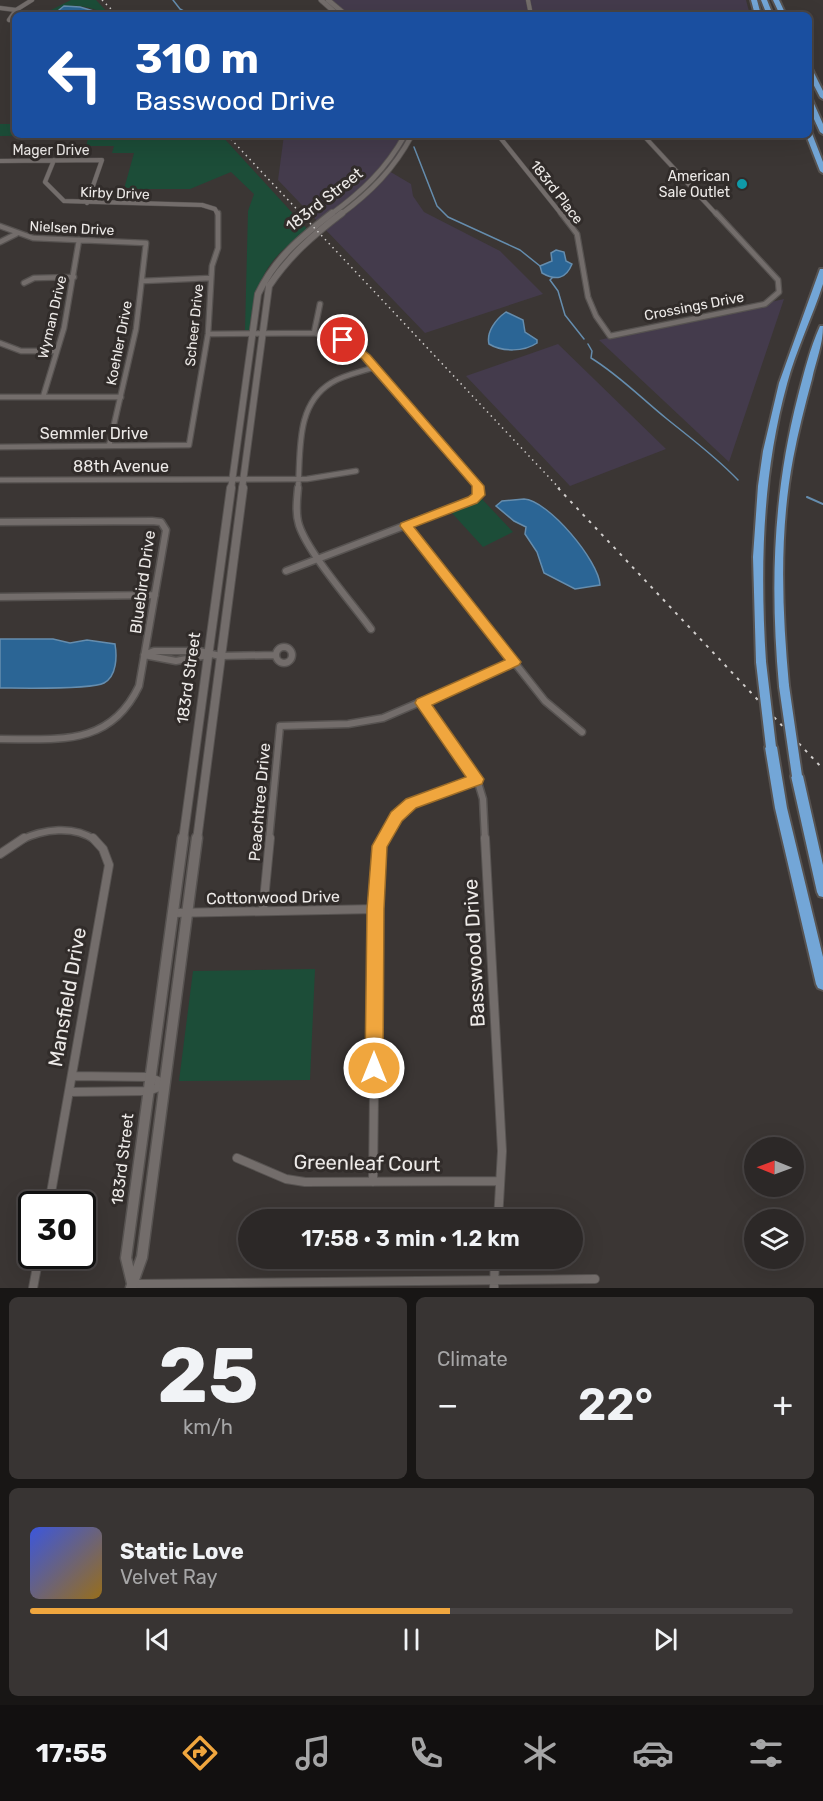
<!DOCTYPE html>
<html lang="en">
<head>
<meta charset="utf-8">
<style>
	:root { --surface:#2c2827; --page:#383433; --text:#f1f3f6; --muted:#a6a6a7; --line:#484444; --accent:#f0a63e }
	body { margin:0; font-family:Rubik,sans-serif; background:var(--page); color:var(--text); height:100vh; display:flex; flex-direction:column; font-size:22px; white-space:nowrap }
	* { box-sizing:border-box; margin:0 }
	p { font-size:20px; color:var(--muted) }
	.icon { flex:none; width:33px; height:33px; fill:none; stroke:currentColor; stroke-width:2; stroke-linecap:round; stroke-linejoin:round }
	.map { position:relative; height:1288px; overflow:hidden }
	.sheet { display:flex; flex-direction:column; gap:9px; padding:9px; background:#181615; flex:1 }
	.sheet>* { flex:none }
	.banner { position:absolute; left:12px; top:12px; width:800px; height:126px; border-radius:9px; box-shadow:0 6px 24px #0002,0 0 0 2px var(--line); background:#1a4fa0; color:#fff; overflow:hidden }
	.needle { width:39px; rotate:271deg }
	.fabs { position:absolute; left:744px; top:1137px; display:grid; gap:12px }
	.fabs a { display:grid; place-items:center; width:60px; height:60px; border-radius:50%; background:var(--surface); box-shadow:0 6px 24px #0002,0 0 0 2px var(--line); font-size:30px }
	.speed { position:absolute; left:18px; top:1191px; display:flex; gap:12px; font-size:30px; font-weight:700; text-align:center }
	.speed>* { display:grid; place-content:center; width:78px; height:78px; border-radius:50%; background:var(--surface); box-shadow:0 6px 24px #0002,0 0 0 2px var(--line); line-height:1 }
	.speed .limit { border:3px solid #111; border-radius:9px; background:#fff; color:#111 }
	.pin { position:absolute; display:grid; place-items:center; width:51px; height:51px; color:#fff; margin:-26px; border:3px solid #fff; border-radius:50%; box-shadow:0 2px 6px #0007 }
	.me { position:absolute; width:66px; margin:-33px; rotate:0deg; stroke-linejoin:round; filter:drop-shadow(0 0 4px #0008) }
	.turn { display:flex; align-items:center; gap:21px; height:126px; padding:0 24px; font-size:27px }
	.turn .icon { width:78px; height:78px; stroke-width:2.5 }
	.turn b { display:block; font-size:42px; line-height:51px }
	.big { font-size:45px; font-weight:600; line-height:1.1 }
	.sheet .card { flex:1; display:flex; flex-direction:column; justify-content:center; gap:9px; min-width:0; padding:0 21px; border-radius:9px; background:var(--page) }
	.sheet .dial { align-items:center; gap:0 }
	.dial b { font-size:78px; line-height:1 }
	.song { display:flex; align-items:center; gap:18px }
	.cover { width:72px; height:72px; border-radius:9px; background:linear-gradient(135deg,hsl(230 70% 55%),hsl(40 70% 35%)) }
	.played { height:6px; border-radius:3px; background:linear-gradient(90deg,var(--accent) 55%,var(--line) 55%) }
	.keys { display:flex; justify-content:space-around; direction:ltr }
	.heat { display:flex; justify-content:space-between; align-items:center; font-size:33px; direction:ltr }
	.sheet .tiles { flex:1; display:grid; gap:9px; grid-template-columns:1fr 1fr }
	.card:last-child { grid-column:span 2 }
	.trip { position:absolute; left:238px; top:1209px; width:345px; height:60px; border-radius:30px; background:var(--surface); box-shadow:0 6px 24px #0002,0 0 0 2px var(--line); font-weight:600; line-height:60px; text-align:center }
	.tabs { display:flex; height:96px; justify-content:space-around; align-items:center; background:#121010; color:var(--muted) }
	.tabs .icon { width:42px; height:42px }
	.tabs .active { color:var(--accent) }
	.tabs b { font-size:27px; color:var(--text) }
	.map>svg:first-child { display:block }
	.commercial { fill:#443b4c }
	.green { fill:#1c4d38 }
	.water { fill:#2b6595; stroke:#658dae; stroke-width:1.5 }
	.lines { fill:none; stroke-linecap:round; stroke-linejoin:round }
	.stream-far1 { stroke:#658dae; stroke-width:1.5 }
	.stream { stroke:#658dae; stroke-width:2 }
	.minor-far3-casing { stroke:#575351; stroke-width:5 }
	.minor-far2-casing { stroke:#575351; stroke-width:7 }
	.minor-far1-casing { stroke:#575351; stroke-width:9 }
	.minor-casing { stroke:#575351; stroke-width:10 }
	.tertiary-far3-casing { stroke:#575351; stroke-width:6 }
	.tertiary-far2-casing { stroke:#575351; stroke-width:8 }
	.tertiary-far1-casing { stroke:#575351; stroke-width:10 }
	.tertiary-casing { stroke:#575351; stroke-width:13 }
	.motorway-casing { stroke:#575351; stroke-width:4 }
	.minor-far3 { stroke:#736d6b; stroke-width:4 }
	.minor-far2 { stroke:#736d6b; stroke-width:4.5 }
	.minor-far1 { stroke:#736d6b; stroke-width:6 }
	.minor { stroke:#736d6b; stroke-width:8 }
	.tertiary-far3 { stroke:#736d6b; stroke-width:4.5 }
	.tertiary-far2 { stroke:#736d6b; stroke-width:6 }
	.tertiary-far1 { stroke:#736d6b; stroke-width:8 }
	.tertiary { stroke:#736d6b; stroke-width:10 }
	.motorway { fill:#73a6d7; fill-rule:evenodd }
	.rail-far1 { stroke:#d1cecc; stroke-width:1.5; stroke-dasharray:1.5 4; stroke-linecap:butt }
	.rail { stroke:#d1cecc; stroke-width:2; stroke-dasharray:3 6; stroke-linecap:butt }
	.motorway-bridge-casing { stroke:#575351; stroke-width:14; stroke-linecap:butt }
	.motorway-bridge { stroke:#73a6d7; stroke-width:10 }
	.route { fill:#f0a63e; stroke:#9c6c28; stroke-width:1.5 }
	.culture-dot { fill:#0f9aa8; stroke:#312c2a; stroke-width:2 }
	.labels { text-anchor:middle; stroke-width:6; stroke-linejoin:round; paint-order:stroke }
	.far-street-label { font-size:14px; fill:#edeae8; stroke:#312c2a }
	.far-poi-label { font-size:14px; fill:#edeae8; stroke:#312c2a; text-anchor:end }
	.street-label { font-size:16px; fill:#edeae8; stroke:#312c2a }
	.near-street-label { font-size:20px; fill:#edeae8; stroke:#312c2a }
</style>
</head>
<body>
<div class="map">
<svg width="823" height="1288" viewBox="0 0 823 1288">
	<rect width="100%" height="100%" fill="#3b3634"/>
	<!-- commercial -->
	<path class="commercial" d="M327,0H527L530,15H344Z
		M530,0H746L750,15H532Z
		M284,135H409L389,168L365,194L321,225L278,180Z
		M389,171L411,184L413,196L424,212L500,251L543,294L425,333L323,227L367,195Z
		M784,299L729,462L599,340Z
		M558,344L666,449L570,486L466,376Z"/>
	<!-- green -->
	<path class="green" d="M71,0H96L110,15C97,10 72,0 59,10L60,15H41Z
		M0,124H15V135H221L308,230C265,260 257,279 249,330L245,331L248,211L254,194L231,172L190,189H124L134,153H112L114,146H86L89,135L0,136Z
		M481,498L513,532L483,547L451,512Z
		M315,969L310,1080L179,1081L193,971Z"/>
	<!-- water -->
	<path class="water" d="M64,6L80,7L107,15H60L59,10Z
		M556,250L564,252L566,261L572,264C566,279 556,281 542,273L540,266L552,261L551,253Z
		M506,312L523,320L525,332L537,340V343C524,352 502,352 489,344C486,332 496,319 506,312Z
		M524,499C548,500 599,561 600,585L575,589L544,573L537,552L525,534L526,527L514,521L496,506L502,501Z
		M0,639H53L70,643L87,640L115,644C117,656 117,676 104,683C91,690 19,688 0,688Z"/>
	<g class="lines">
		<!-- stream-far1 -->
		<path class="stream-far1" d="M173,0L180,9L191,15
			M414,147L437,206L448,217L520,250L540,266
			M552,278L550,280L558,291L565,315L584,339
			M588,344L592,351L591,358C619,375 642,399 667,419C693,440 715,456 738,480"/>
		<!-- stream -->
		<path class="stream" d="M807,497L823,504"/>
		<defs>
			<path id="minor-far3" d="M528,0L531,15
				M0,8L16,10
				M9,20L16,10L32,0
				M498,135L562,215
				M643,135L717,215
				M54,160L45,182L64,201L202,205L215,209L218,215
				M0,161L102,160L87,203"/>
			<path id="minor-far2" d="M561,213L577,234L588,297L596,316L610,336L765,304L779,292L778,280L716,213
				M0,226L33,238L146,243L136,329L109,446
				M0,242L16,234
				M142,281L211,278
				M24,283L34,278L74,277
				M314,333L320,304
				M208,334L314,333L352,344L479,489
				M0,343L21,351H57
				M0,397H121
				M43,397L64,328L79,240
				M0,447L189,445L208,334L212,266L218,248V213
				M0,480L307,479L356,471
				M298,489C301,452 295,405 331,383C343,375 361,372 375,367"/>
			<path id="minor-far1" d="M298,488C297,500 295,513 299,525C308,553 352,603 371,629
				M0,522L152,521L161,522L166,530L139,686C110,747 58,739 0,739
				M406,526L545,701L582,732
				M286,571L472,500L479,495L478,488
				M0,597L155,595
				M276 655a8 8 0 1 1 16 0a8 8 0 1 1-16 0Z
				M208,655L176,661L144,655L154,651H199L220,656L275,655
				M422,703L477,779L483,799L485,840
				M21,840C43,829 74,825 95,840
				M269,840L280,726L348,724L383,718L514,662
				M383,840L397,816L411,804L477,779"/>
			<path id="minor" d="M485,838L502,1151L498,1220
				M0,854L24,838
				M263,910L270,838
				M172,913L376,909
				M72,1076L149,1077L165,1084
				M69,1092L148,1091L165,1085
				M237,1158L286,1179L305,1182L500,1181
				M373,1182L376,909L380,846L384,838
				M49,1204L109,865L103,849L93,838
				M132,1284L595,1279
				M33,1288L39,1256
				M494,1288L495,1258"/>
			<path id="tertiary-far3" d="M321,0L338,15
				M328,0L346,15
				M330,215C362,192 386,169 405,135
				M340,215C371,192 394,169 412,135"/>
			<path id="tertiary-far2" d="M231,489L258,294C275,258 301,237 332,213
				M242,489L269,286C289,256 313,235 342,213"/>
			<path id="tertiary-far1" d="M183,840L231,488
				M197,840L243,488"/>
			<path id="tertiary" d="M132,1283L126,1258L183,838
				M131,1288L142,1257L197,838"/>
			<path id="motorway" d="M751,0H757L761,15H755Z
				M761,0H767L773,15H767Z
				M773,0H779L786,15H780Z
				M808,65L811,67L823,91V99L820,97L808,74Z
				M808,95L811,97L823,124V134L820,132L808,106Z
				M808,129L811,131L823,162V173L820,171L806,135H808Z
				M820,269H823V284C812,318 796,350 787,384C762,475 760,568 766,662L765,665H757L756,662L753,557L758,486L763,451L779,383Z
				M820,326H823C823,345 816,360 812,379C805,405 798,432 793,459C779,534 782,610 789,686L788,689H780L779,686C770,586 773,493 798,396C804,373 810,348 820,326Z
				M771,742L775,744L777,747L787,808L823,957V990L818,988L816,984L775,808L765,747L767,744Z
				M797,771L801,773L803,776L823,865V897L819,896L817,892L791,776L793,773Z"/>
		</defs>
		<!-- minor-far3 casing -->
		<use href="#minor-far3" class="minor-far3-casing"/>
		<!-- minor-far2 casing -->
		<use href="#minor-far2" class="minor-far2-casing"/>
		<!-- minor-far1 casing -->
		<use href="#minor-far1" class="minor-far1-casing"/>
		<!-- minor casing -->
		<use href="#minor" class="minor-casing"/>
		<!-- tertiary-far3 casing -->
		<use href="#tertiary-far3" class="tertiary-far3-casing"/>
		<!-- tertiary-far2 casing -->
		<use href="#tertiary-far2" class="tertiary-far2-casing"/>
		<!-- tertiary-far1 casing -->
		<use href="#tertiary-far1" class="tertiary-far1-casing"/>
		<!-- tertiary casing -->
		<use href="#tertiary" class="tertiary-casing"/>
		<!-- motorway casing -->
		<use href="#motorway" class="motorway-casing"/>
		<!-- minor-far3 -->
		<use href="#minor-far3" class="minor-far3"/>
		<!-- minor-far2 -->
		<use href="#minor-far2" class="minor-far2"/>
		<!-- minor-far1 -->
		<use href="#minor-far1" class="minor-far1"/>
		<!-- minor -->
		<use href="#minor" class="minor"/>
		<!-- tertiary-far3 -->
		<use href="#tertiary-far3" class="tertiary-far3"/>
		<!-- tertiary-far2 -->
		<use href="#tertiary-far2" class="tertiary-far2"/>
		<!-- tertiary-far1 -->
		<use href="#tertiary-far1" class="tertiary-far1"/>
		<!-- tertiary -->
		<use href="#tertiary" class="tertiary"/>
		<!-- motorway -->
		<use href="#motorway" class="motorway"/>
		<!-- rail-far1 -->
		<path class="rail-far1" d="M102,0L117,15
			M227,135L560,489"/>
		<!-- rail -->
		<path class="rail" d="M558,488L823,769"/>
		<defs>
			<path id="motorway-bridge" d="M761,662L771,747
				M784,686L797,776"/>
		</defs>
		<!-- motorway-bridge casing -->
		<use href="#motorway-bridge" class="motorway-bridge-casing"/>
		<!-- motorway-bridge -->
		<use href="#motorway-bridge" class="motorway-bridge"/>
	</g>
	<!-- route -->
	<path class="route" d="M339,337H347L370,355L484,486L485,495L477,503L414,527L521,662L519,665L432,705L484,779L482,784L416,808L402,821L387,847L384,909L383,1068L381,1074L374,1077L368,1074L365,1068L367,909L372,846L391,812L406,799L466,777L415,703L417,699L505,660L400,526L401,523L468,497L472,494V486L362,359L339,342Z"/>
	<!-- markers -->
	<circle class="culture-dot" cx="742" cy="184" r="6"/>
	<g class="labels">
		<!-- far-street labels -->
		<g class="far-street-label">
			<text x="51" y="155">Mager Drive</text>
			<text transform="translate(557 192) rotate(52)" y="5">183rd Place</text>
			<text transform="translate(115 193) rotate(2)" y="5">Kirby Drive</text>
			<text transform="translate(72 228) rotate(3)" y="5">Nielsen Drive</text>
			<text transform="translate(694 306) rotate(-11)" y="5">Crossings Drive</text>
			<text transform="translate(52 317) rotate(-77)" y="5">Wyman Drive</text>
			<text transform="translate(194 325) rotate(-84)" y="5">Scheer Drive</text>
			<text transform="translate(119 343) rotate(-79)" y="5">Koehler Drive</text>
		</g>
		<!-- far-poi labels -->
		<g class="far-poi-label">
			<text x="730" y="181">American<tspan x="730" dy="16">Sale Outlet</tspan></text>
		</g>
		<!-- street labels -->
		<g class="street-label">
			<text transform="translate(324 199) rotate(-38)" y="6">183rd Street</text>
			<text x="94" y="439">Semmler Drive</text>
			<text x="121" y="472">88th Avenue</text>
			<text transform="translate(142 582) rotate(-82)" y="6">Bluebird Drive</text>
			<text transform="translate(188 678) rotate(-82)" y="6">183rd Street</text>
			<text transform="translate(259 802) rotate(-85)" y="6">Peachtree Drive</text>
			<text transform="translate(273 897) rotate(-1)" y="6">Cottonwood Drive</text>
			<text transform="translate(122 1159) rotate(-83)" y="6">183rd Street</text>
		</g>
		<!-- near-street labels -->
		<g class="near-street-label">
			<text transform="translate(474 953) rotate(-93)" y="7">Basswood Drive</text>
			<text transform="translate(67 997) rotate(-80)" y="7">Mansfield Drive</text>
			<text transform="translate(367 1163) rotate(1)" y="7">Greenleaf Court</text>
		</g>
	</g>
</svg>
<div class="fabs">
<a><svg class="needle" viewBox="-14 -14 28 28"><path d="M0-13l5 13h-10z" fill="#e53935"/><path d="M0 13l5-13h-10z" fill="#a6a6a7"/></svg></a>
<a><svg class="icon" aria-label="layers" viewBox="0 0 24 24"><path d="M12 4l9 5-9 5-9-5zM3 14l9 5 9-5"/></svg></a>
</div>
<div class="speed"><div class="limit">30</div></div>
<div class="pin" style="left:343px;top:340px;background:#d93025"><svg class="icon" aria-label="arrive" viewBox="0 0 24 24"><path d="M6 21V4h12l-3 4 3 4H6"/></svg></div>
<svg class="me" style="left:374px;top:1068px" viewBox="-20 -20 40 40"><circle r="17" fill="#f0a63e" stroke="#fff" stroke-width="3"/><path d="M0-11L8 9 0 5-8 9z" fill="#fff"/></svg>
<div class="trip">17:58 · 3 min · 1.2 km</div>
<div class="banner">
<div class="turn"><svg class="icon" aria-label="left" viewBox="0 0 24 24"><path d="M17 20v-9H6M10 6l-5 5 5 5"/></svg><div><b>310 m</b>Basswood Drive</div></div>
</div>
</div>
<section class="sheet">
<div class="tiles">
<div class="card dial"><b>25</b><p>km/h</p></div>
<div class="card"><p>Climate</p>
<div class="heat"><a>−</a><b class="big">22°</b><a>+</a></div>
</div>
<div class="card">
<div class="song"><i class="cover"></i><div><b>Static Love</b><p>Velvet Ray</p></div></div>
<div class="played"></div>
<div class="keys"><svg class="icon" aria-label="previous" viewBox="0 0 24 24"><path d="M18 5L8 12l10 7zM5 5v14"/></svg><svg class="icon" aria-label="pause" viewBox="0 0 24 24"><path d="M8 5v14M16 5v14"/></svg><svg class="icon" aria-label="next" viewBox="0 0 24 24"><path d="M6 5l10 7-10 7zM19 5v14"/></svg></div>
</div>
</div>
</section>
<nav class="tabs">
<b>17:55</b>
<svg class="icon active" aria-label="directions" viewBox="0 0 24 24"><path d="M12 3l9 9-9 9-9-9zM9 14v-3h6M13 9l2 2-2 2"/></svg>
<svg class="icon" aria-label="music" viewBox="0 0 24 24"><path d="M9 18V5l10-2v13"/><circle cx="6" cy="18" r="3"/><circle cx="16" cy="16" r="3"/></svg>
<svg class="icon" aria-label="phone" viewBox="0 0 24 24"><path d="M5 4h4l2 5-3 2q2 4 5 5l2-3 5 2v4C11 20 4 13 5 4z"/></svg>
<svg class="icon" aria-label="climate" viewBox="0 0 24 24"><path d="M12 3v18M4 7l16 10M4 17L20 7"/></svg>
<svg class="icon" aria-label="car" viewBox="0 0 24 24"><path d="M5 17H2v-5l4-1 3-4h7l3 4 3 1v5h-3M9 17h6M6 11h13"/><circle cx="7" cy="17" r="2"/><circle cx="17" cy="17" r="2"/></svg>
<svg class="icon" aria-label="filters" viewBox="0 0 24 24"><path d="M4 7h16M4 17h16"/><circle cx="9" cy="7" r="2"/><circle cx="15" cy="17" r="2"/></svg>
</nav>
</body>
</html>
